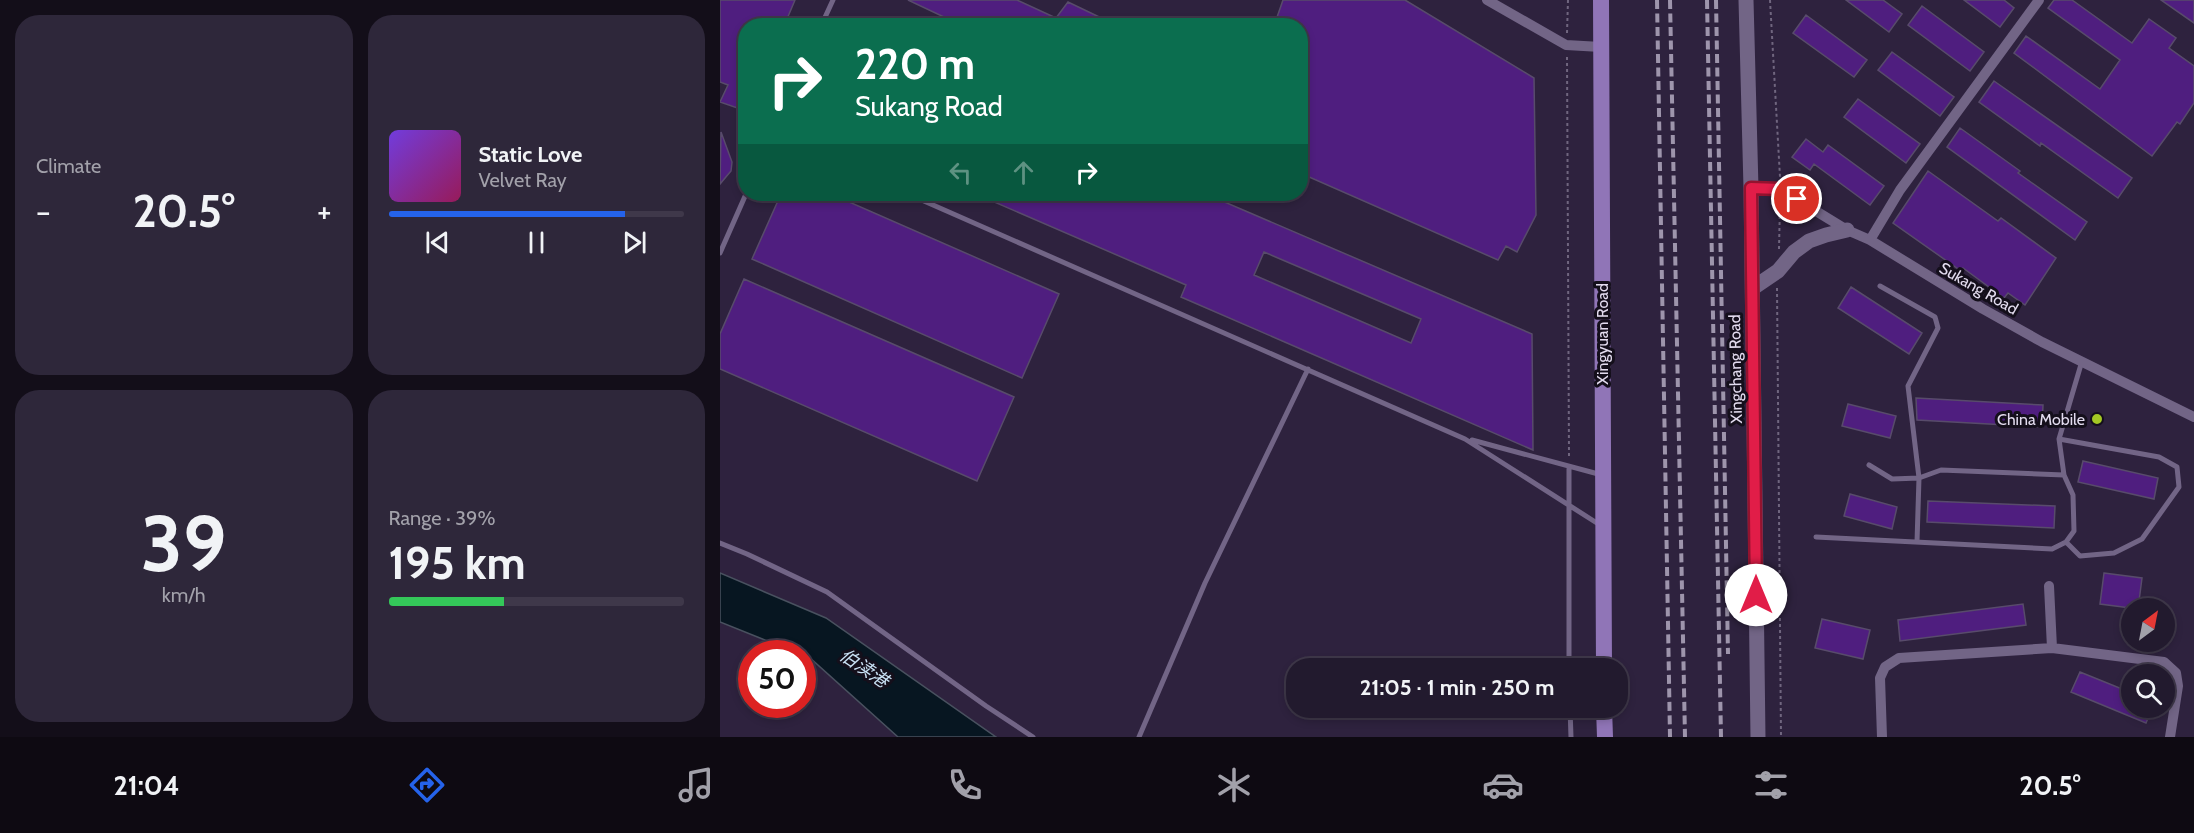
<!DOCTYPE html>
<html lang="en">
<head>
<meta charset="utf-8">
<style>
	:root { --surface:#221a2e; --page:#2e273a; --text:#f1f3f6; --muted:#a2a1aa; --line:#3f384a; --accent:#2563eb }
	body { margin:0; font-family:Cabin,"Noto Sans SC",sans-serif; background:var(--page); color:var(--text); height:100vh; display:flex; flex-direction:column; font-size:22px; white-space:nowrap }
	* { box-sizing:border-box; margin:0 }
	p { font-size:20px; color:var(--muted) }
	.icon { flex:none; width:33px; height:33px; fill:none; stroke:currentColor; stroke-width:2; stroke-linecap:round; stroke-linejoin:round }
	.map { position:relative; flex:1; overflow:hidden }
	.drawer { display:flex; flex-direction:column; gap:15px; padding:15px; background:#130e19; width:720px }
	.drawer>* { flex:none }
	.hud { position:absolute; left:18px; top:18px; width:570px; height:183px; border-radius:24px; box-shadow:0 3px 9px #0003,0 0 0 2px var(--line); background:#0b6e4f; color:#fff; overflow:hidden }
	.needle { width:39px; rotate:32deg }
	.fabs { position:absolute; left:1401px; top:598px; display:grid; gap:12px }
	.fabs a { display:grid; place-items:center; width:54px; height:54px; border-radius:50%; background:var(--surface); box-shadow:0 3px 9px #0003,0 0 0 2px var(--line); font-size:30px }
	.speed { position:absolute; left:18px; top:640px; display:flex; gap:12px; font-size:30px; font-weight:700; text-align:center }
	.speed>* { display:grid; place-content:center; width:78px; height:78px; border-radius:50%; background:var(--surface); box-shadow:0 3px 9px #0003,0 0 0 2px var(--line); line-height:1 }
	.speed .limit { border:9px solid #d22; background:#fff; color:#111 }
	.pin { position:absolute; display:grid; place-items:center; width:51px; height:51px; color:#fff; margin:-26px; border:3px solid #fff; border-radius:50%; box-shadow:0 2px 6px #0007 }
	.me { position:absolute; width:66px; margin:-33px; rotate:0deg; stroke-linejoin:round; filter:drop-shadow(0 0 4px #0008) }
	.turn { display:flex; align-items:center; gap:21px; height:126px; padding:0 18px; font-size:27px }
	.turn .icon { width:78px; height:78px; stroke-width:2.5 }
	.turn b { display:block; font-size:42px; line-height:51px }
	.lanes { display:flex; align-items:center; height:57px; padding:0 18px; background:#0003; justify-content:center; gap:30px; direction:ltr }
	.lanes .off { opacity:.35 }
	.big { font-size:45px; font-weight:800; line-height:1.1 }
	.drawer .widget { flex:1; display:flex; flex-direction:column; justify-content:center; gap:9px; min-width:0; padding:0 21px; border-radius:24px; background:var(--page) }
	.drawer .dial { align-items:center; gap:0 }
	.dial b { font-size:78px; line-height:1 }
	.song { display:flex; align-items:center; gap:18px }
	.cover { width:72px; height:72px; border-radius:9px; background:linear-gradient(135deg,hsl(260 70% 55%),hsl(330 70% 35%)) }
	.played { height:6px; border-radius:3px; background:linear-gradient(90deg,var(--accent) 80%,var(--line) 80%) }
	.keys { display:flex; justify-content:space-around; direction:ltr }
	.heat { display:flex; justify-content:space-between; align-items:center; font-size:33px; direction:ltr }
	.charge { height:9px; border-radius:4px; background:linear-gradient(90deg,#34c759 39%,var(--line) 0) }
	.drawer .tiles { flex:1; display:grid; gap:15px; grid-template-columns:repeat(2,1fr) }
	.trip { position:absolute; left:566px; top:658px; width:342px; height:60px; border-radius:24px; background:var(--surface); box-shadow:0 3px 9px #0003,0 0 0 2px var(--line); font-weight:800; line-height:60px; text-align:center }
	.menu { display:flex; height:96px; justify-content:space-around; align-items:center; background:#0e0a12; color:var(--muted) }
	.menu .icon { width:42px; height:42px }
	.menu .on { color:var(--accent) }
	.menu b { font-size:27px; color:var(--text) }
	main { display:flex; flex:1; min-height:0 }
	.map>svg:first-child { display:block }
	.water { fill:#071621; stroke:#49515f; stroke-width:1.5 }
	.building { fill:#4f1e7f; stroke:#584b6b; stroke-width:1.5; fill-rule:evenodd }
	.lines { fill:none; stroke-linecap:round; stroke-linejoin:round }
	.path { stroke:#70667f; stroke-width:2; stroke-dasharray:3 3; stroke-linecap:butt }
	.service { stroke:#726586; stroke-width:5 }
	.minor { stroke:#726586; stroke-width:10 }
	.secondary { stroke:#726586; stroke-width:15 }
	.primary { stroke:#9075b7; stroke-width:16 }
	.rail { stroke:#9e95ac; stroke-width:4; stroke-dasharray:9 4.5; stroke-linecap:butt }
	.route-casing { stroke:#92132f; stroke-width:15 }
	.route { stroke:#e11d48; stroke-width:10 }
	.poi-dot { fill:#a4c824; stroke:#140f1b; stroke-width:2 }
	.labels { text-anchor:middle; stroke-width:6; stroke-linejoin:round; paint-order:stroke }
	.street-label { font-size:16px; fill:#e3dcef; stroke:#140f1b }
	.poi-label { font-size:16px; fill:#e3dcef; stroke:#140f1b; text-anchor:end }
	.water-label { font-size:18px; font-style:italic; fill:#cae2f5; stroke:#140f1b }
</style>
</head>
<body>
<main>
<section class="drawer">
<div class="tiles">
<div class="widget"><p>Climate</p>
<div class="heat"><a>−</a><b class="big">20.5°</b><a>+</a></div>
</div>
<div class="widget">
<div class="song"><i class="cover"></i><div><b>Static Love</b><p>Velvet Ray</p></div></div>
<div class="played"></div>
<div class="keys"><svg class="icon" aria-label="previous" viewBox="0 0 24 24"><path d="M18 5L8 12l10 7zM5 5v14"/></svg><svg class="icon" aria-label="pause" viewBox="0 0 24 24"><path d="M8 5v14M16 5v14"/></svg><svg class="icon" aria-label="next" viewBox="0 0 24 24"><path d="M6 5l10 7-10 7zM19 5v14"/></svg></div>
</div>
<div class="widget dial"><b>39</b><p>km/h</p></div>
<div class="widget"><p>Range · 39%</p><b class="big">195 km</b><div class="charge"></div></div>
</div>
</section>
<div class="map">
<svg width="1474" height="737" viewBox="0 0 1474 737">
	<rect width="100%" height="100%" fill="#2e223e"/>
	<!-- water -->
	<path class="water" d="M0,573L106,618L276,737H178L90,658L0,622Z"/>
	<!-- building -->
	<path class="building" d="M0,0H75L64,26H26V111L0,102L8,85L0,82Z
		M188,0H297L336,18L348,2L398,26H243Z
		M563,0H685L814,78L816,215L797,252L786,246L778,260L580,173V26H560L555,23Z
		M1126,0H1163L1182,14L1169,32Z
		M1244,0H1284L1294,8L1280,27Z
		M1334,0H1352L1412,43L1429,19L1456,38L1449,48L1474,66V103L1460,124L1457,122L1432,156L1294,53L1306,36L1380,89L1400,60L1328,8Z
		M1441,0H1474V23Z
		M1202,6L1264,52L1250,71L1188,25Z
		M1086,15L1147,60L1134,77L1073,33Z
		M1172,52L1234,97L1220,116L1158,70Z
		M1274,81L1412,178L1398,198L1321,143L1320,146L1259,102Z
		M1138,99L1200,144L1186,163L1124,117Z
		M1240,128L1300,171L1298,173L1367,222L1355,240L1227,147Z
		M1,132L12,162L11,171L0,184Z
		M1086,139L1103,152L1108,145L1164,186L1150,205L1094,164L1090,170L1072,157Z
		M1208,171L1278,221L1281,218L1336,258L1305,305L1288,293L1284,298L1243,268L1241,271L1173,223Z
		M61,194H111L339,294L302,378L32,259Z
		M256,194H486L812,334L813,450L461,297L466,285ZM544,252L701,319L691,343L534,275Z
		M24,279L294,397L257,481L0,369V334Z
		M1131,287L1202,333L1189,354L1118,308Z
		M1196,398L1323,405L1322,427L1197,420Z
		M1128,404L1176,416L1170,438L1122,426Z
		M1363,461L1438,478L1434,499L1358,482Z
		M1130,494L1177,507L1172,529L1124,516Z
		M1208,501L1335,506L1334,528L1207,522Z
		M1384,573L1422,578L1418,609L1380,604Z
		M1303,604L1306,625L1180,641L1178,620Z
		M1102,619L1150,630L1143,659L1095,648Z
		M1360,672L1412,693V708H1432L1426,723L1351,692Z"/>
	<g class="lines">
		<!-- path -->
		<path class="path" d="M1050,0L1060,177
			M847,33L848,0
			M847,57L849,456
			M1059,249L1060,204
			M1057,288L1061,737"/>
		<!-- service -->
		<path class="service" d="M101,26L113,0
			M22,120L26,122
			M188,194L745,439L880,525
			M0,253L26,194
			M1160,286L1215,317L1218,328L1188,386L1199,478L1197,542
			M1339,439L1439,457L1457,467L1459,487L1422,539L1394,553L1360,556L1346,542
			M752,440L882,475
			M1149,465L1172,479L1199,478L1221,470L1344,475
			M1096,537L1332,549L1346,542L1354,531L1353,495L1344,475L1339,439L1362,361
			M0,543L27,554L107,592L266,706L313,737
			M849,669V467
			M850,708L851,737
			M419,737L485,583L588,369"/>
		<!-- minor -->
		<path class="minor" d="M767,0L846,45L881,47
			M1031,188L1060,189L1127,230L1150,240L1263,309L1322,342L1474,417
			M1150,240L1180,190L1319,0
			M1329,586L1332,648
			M1162,737L1160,678L1165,667L1179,658L1332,648L1444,662L1456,673L1458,686L1450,737"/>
		<!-- secondary -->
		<path class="secondary" d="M1026,0L1031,188L1038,737
			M1033,288L1058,271L1074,252L1089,241L1106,235L1127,230"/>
		<!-- primary -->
		<path class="primary" d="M881,0L884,669
			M884,708L885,737"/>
		<!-- rail -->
		<path class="rail" d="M937,0L950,737
			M950,0L965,737
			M987,0L1001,737
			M996,0L1008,654"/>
	</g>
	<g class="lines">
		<defs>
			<path id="route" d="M1036,595L1031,188L1060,189L1077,199"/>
		</defs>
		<!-- route casing -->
		<use href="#route" class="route-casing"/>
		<!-- route -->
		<use href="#route" class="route"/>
	</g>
	<!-- markers -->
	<circle class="poi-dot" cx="1377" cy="419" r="6"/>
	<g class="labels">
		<!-- street labels -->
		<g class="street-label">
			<text transform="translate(1259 288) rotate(30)" y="6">Sukang Road</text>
			<text transform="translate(882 334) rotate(-90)" y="6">Xingyuan Road</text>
			<text transform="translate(1015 369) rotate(-91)" y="6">Xingchang Road</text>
		</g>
		<!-- poi labels -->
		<g class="poi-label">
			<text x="1365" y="425">China Mobile</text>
		</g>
		<!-- water labels -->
		<g class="water-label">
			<text transform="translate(144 668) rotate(34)" y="6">伯渎港</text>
		</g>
	</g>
</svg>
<div class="fabs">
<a><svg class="needle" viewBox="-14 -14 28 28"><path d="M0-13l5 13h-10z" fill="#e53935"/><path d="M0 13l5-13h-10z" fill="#a2a1aa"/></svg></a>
<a><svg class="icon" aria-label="search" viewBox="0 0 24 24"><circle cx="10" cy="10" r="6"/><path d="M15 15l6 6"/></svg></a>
</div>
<div class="speed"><div class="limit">50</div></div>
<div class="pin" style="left:1077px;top:199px;background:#d93025"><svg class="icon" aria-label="arrive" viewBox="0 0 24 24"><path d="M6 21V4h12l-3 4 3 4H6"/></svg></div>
<svg class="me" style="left:1036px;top:595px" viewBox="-20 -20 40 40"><circle r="19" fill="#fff"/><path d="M0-13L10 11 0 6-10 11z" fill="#e11d48"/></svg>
<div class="trip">21:05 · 1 min · 250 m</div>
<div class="hud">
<div class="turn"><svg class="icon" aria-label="right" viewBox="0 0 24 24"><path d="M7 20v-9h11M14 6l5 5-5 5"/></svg><div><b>220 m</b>Sukang Road</div></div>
<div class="lanes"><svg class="icon off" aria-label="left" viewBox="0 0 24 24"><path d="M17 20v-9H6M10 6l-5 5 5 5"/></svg><svg class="icon off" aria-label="ahead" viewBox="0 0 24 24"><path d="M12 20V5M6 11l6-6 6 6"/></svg><svg class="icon" aria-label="right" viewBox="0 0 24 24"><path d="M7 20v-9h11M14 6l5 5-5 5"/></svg></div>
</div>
</div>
</main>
<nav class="menu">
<b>21:04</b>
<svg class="icon on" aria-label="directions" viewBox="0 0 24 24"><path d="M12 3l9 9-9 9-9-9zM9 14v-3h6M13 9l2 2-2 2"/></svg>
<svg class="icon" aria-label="music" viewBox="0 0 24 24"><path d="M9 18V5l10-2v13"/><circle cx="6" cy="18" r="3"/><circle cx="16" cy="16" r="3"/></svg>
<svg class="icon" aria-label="phone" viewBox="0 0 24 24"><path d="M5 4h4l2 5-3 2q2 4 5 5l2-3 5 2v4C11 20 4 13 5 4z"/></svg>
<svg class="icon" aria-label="climate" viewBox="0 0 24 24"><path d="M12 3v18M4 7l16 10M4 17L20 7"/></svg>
<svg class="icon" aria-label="car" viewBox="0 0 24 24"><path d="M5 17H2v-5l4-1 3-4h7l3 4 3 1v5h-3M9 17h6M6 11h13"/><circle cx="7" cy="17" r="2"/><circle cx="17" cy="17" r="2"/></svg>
<svg class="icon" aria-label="filters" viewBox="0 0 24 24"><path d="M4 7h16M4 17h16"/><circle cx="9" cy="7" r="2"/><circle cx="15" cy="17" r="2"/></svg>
<b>20.5°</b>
</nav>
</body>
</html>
